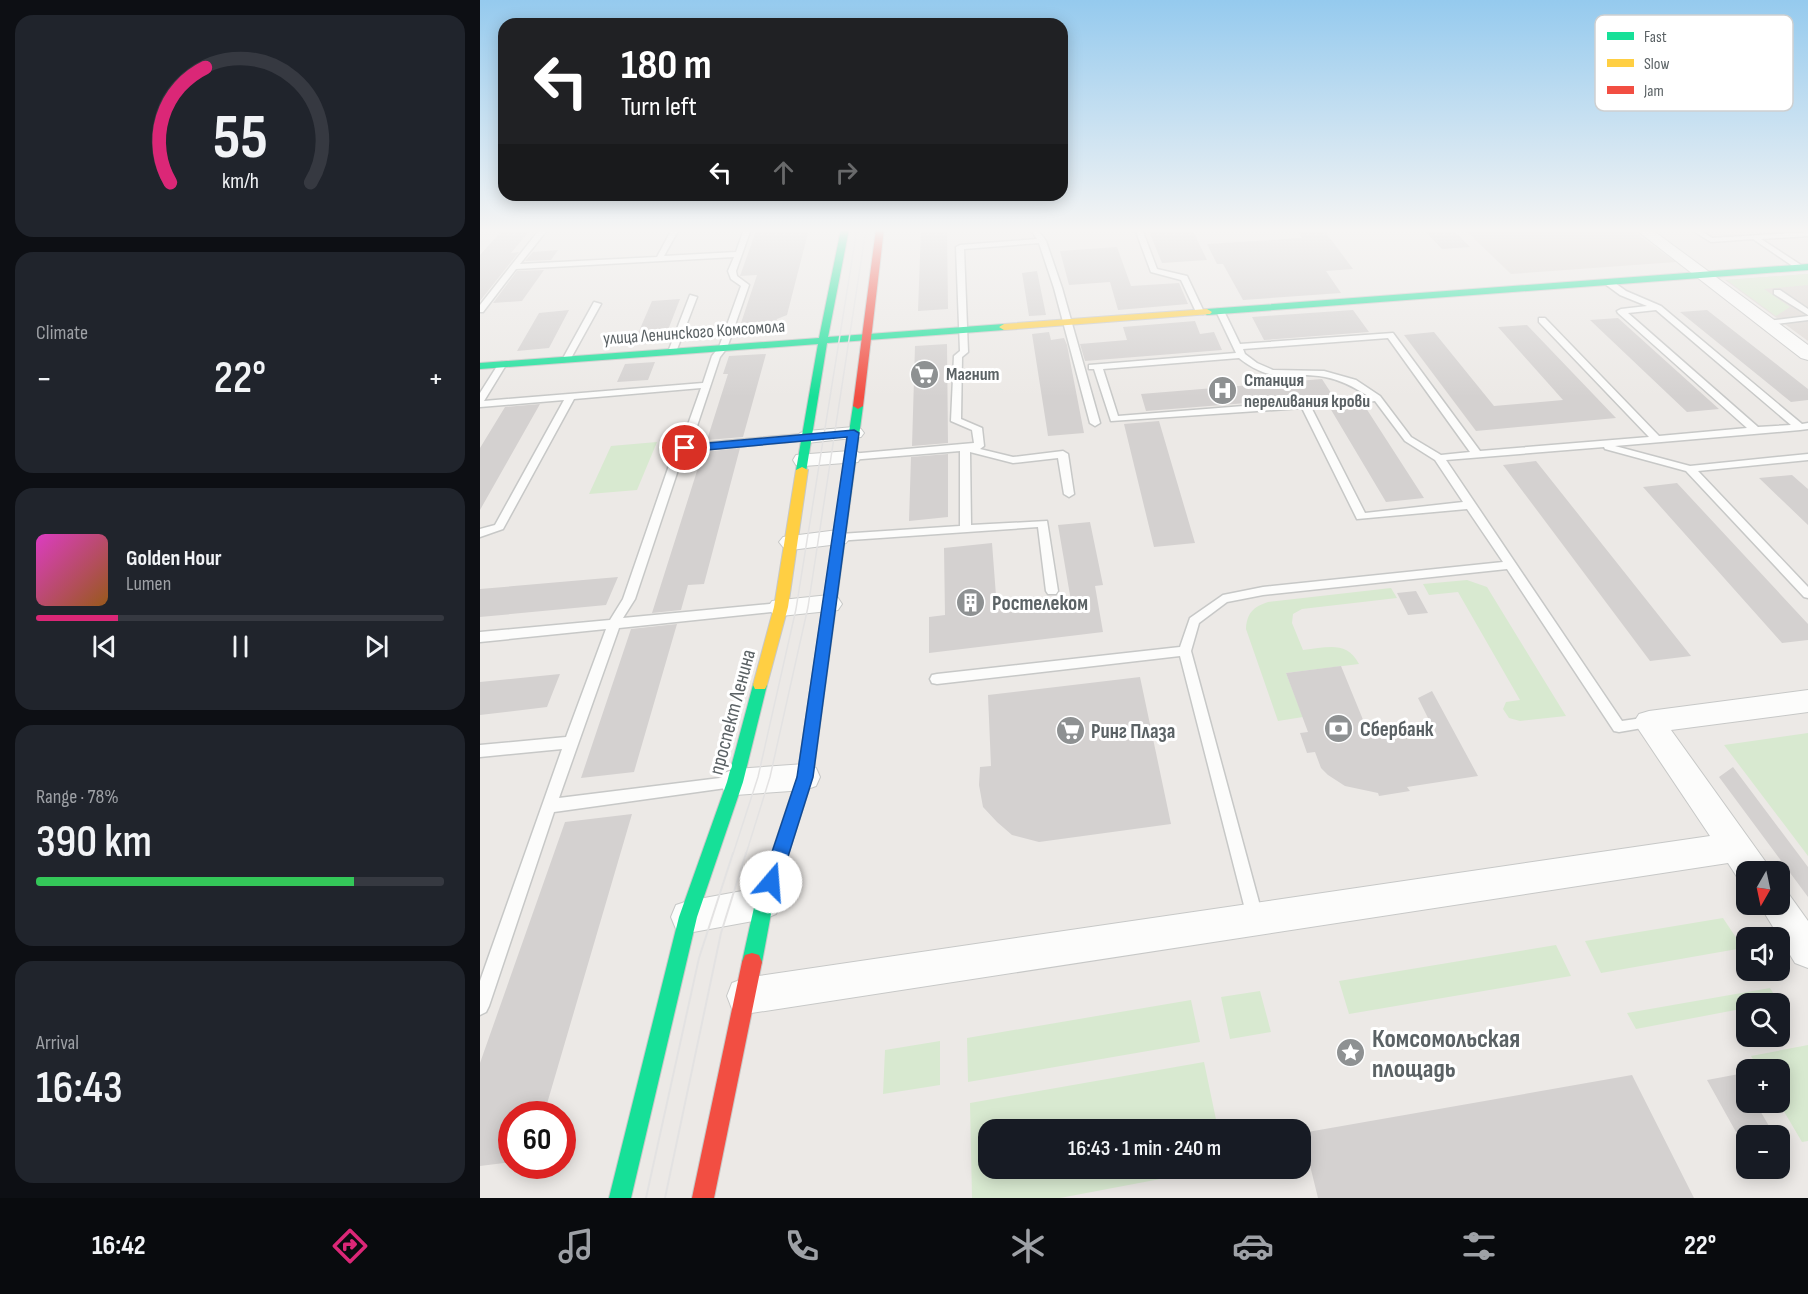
<!DOCTYPE html>
<html lang="en">
<head>
<meta charset="utf-8">
<style>
	:root { --surface:#171b24; --page:#20242c; --text:#f1f3f6; --muted:#9ea1a6; --line:#363941; --accent:#db2777 }
	body { margin:0; font-family:"Sofia Sans Condensed",sans-serif; background:var(--page); color:var(--text); height:100vh; display:flex; flex-direction:column; font-size:22px; white-space:nowrap }
	* { box-sizing:border-box; margin:0 }
	p { font-size:20px; color:var(--muted) }
	.icon { flex:none; width:33px; height:33px; fill:none; stroke:currentColor; stroke-width:2; stroke-linecap:round; stroke-linejoin:round }
	.map { position:relative; flex:1; overflow:hidden }
	.drawer { display:flex; flex-direction:column; gap:15px; padding:15px; background:#0d0f14; width:480px }
	.drawer>* { flex:none }
	.top-card { position:absolute; left:18px; top:18px; width:570px; height:183px; border-radius:18px; box-shadow:0 3px 15px #0003; background:#202124; color:#fff; overflow:hidden }
	.needle { width:39px; rotate:189deg }
	.fabs { position:absolute; left:1256px; top:861px; display:grid; gap:12px }
	.fabs a { display:grid; place-items:center; width:54px; height:54px; border-radius:12px; background:var(--surface); box-shadow:0 3px 15px #0003; font-size:30px }
	.speed { position:absolute; left:18px; top:1101px; display:flex; gap:12px; font-size:30px; font-weight:700; text-align:center }
	.speed>* { display:grid; place-content:center; width:78px; height:78px; border-radius:50%; background:var(--surface); box-shadow:0 3px 15px #0003; line-height:1 }
	.speed .limit { border:9px solid #d22; background:#fff; color:#111 }
	.pin { position:absolute; display:grid; place-items:center; width:51px; height:51px; color:#fff; margin:-26px; border:3px solid #fff; border-radius:50%; box-shadow:0 2px 6px #0007 }
	.me { position:absolute; width:66px; margin:-33px; rotate:18deg; stroke-linejoin:round; filter:drop-shadow(0 0 4px #0008) }
	.turn { display:flex; align-items:center; gap:21px; height:126px; padding:0 24px; font-size:27px }
	.turn .icon { width:78px; height:78px; stroke-width:2.5 }
	.turn b { display:block; font-size:42px; line-height:51px }
	.lanes { display:flex; align-items:center; height:57px; padding:0 24px; background:#0003; justify-content:center; gap:30px; direction:ltr }
	.lanes .off { opacity:.35 }
	.big { font-size:45px; font-weight:600; line-height:1.1 }
	.drawer .card { flex:1; display:flex; flex-direction:column; justify-content:center; gap:9px; min-width:0; padding:0 21px; border-radius:18px; background:var(--page) }
	.drawer .dial { align-items:center; gap:0 }
	.dial svg { height:156px; overflow:visible; fill:none; stroke:var(--line); stroke-width:7; stroke-linecap:round; text-anchor:middle }
	.dial text { fill:var(--text); stroke:none }
	.song { display:flex; align-items:center; gap:18px }
	.cover { width:72px; height:72px; border-radius:9px; background:linear-gradient(135deg,hsl(310 70% 55%),hsl(30 70% 35%)) }
	.played { height:6px; border-radius:3px; background:linear-gradient(90deg,var(--accent) 20%,var(--line) 20%) }
	.keys { display:flex; justify-content:space-around; direction:ltr }
	.heat { display:flex; justify-content:space-between; align-items:center; font-size:33px; direction:ltr }
	.charge { height:9px; border-radius:4px; background:linear-gradient(90deg,#34c759 78%,var(--line) 0) }
	.trip { position:absolute; left:498px; top:1119px; width:333px; height:60px; border-radius:18px; background:var(--surface); box-shadow:0 3px 15px #0003; font-weight:600; line-height:60px; text-align:center }
	.dock { display:flex; height:96px; justify-content:space-around; align-items:center; background:#090b0e; color:var(--muted) }
	.dock .icon { width:42px; height:42px }
	.dock .selected { color:var(--accent) }
	.dock b { font-size:27px; color:var(--text) }
	main { display:flex; flex:1; min-height:0 }
	.map>svg:first-child { display:block }
	.education { fill:#ded9d5 }
	.green { fill:#d8e9d0 }
	.building { fill:#d4d1d0 }
	.lines { fill:none; stroke-linecap:round; stroke-linejoin:round }
	.lane-casing { stroke:#c7c8c7; stroke-width:3 }
	.street-casing { stroke:#c7c8c7; stroke-width:2 }
	.fast-casing { stroke:#c7c8c7; stroke-width:2 }
	.slow-casing { stroke:#c7c8c7; stroke-width:2 }
	.jam-casing { stroke:#c7c8c7; stroke-width:2 }
	.lane { fill:#fcfcfb; fill-rule:evenodd }
	.street { fill:#fcfcfb; fill-rule:evenodd }
	.fast { fill:#16e098; fill-rule:evenodd }
	.slow { fill:#ffcf43; fill-rule:evenodd }
	.jam { fill:#f24e42; fill-rule:evenodd }
	.tram-far1 { stroke:#e3e2e2; stroke-width:1.5 }
	.tram { stroke:#e3e2e2; stroke-width:2 }
	.route { fill:#1a73e8; stroke:#114b97; stroke-width:1.5 }
	.labels { text-anchor:middle; stroke-width:6; stroke-linejoin:round; paint-order:stroke }
	.far-street-label { font-size:18px; fill:#5b6265; stroke:#fff }
	.far-poi-label { font-size:18px; font-weight:bold; fill:#5b6265; stroke:#fff; text-anchor:start }
	.poi-label { font-size:21px; font-weight:bold; fill:#5b6265; stroke:#fff; text-anchor:start }
	.street-label { font-size:21px; fill:#5b6265; stroke:#fff }
	.near-poi-label { font-size:26px; font-weight:bold; fill:#5b6265; stroke:#fff; text-anchor:start }
	.key { fill:#fff; stroke:#ced0d1; stroke-width:1.5 }
	.key-label { font-size:16px; fill:#5b6265 }
</style>
</head>
<body>
<main>
<section class="drawer">
<div class="card dial"><svg viewBox="0 0 100 80">
<path d="M14 69A42 42 0 1 1 86 69"/>
<path d="M14 69A42 42 0 0 1 32 10" stroke="#db2777"/>
<text x="50" y="56" font-size="32" font-weight="700">55</text>
<text x="50" y="72" font-size="11">km/h</text>
</svg></div>
<div class="card"><p>Climate</p>
<div class="heat"><a>−</a><b class="big">22°</b><a>+</a></div>
</div>
<div class="card">
<div class="song"><i class="cover"></i><div><b>Golden Hour</b><p>Lumen</p></div></div>
<div class="played"></div>
<div class="keys"><svg class="icon" aria-label="previous" viewBox="0 0 24 24"><path d="M18 5L8 12l10 7zM5 5v14"/></svg><svg class="icon" aria-label="pause" viewBox="0 0 24 24"><path d="M8 5v14M16 5v14"/></svg><svg class="icon" aria-label="next" viewBox="0 0 24 24"><path d="M6 5l10 7-10 7zM19 5v14"/></svg></div>
</div>
<div class="card"><p>Range · 78%</p><b class="big">390 km</b><div class="charge"></div></div>
<div class="card"><p>Arrival</p><b class="big">16:43</b></div>
</section>
<div class="map">
<svg width="1328" height="1198" viewBox="0 0 1328 1198">
	<rect width="100%" height="100%" fill="#ece9e6"/>
	<!-- education -->
	<path class="education" d="M984,229H1150L1196,262L1031,274Z
		M1328,274V341L1245,280Z"/>
	<!-- green -->
	<path class="green" d="M1328,274V285L1284,289L1310,307L1296,316L1247,280Z
		M177,442L157,490L109,494L131,446Z
		M987,580L1007,587L1086,716L1040,721L1029,718L1023,709L1026,702L1040,700L978,592L949,595L943,584Z
		M911,588L917,598L822,609L813,614L812,623L823,650C847,648 866,640 879,664L806,673L823,717L798,721L766,629C767,613 773,607 788,602Z
		M1328,733V856L1244,745Z
		M1243,918L1263,948L1121,973L1105,941Z
		M1076,945L1091,976L869,1014L859,981Z
		M1290,988L1299,1002L1266,1004V1008L1156,1029L1147,1013Z
		M780,991L791,1032L750,1039L741,997Z
		M711,1000L720,1042L488,1082L487,1038Z
		M460,1041V1085L403,1094L405,1050Z
		M1328,1045V1141L1322,1142L1299,1103V1070L1279,1069L1271,1056Z
		M724,1062L738,1129L508,1130V1168L733,1169L580,1198H492L490,1103Z"/>
	<!-- building -->
	<path class="building" d="M23,229H51L31,253L39,252L0,301V255Z
		M287,229H329L307,315L297,319L291,335L256,338L277,275L260,276L276,231Z
		M441,229H467L468,309L438,311Z
		M668,229H712L727,260L682,263Z
		M943,229H972L990,247L962,249Z
		M844,230L873,269L846,271L861,293L763,300L743,264H737L727,244L822,238L818,232Z
		M637,247L651,286L699,283L708,304L638,310L630,282L589,285L580,251Z
		M78,250L71,260L45,261L53,252Z
		M64,270L42,301L13,303L37,271Z
		M557,271L566,315L549,316L542,273Z
		M200,299L183,343L153,345L172,301Z
		M89,310L69,348L37,351L59,313Z
		M873,310L889,332L784,340L772,317Z
		M1227,310L1328,389V400L1311,402L1200,312Z
		M1138,318L1239,409L1207,412L1110,320Z
		M715,321L720,334L734,332L742,350L605,361L600,344L647,340L643,327Z
		M1047,325L1136,418L996,431L924,335L954,332L1014,406L1083,400L1018,327Z
		M569,332L571,340L584,338L587,345L604,433L568,436L552,334Z
		M467,344L468,443L432,446L435,346Z
		M286,354L263,437L227,440L248,374H243L249,356Z
		M175,362L168,380L137,382L145,364Z
		M842,379L853,396L666,411L661,394Z
		M60,404L0,510V448L25,407Z
		M884,405L944,498L906,502L850,408Z
		M679,421L715,543L674,547L644,424Z
		M260,448L224,584L208,585L201,610L172,613L223,452Z
		M468,454V517L429,521L431,457Z
		M1056,461L1211,656L1170,661L1023,465Z
		M1312,475L1328,489V525L1279,478Z
		M1197,483L1328,624V640L1302,643L1163,487Z
		M610,522L623,585L615,586L623,632L449,653V617L465,615L464,548L512,543L517,609L591,601L578,525Z
		M138,577L126,605L0,617V589Z
		M936,591L948,613L928,615L917,593Z
		M197,624L154,772L101,778L151,629Z
		M861,666L886,727L902,735L952,726L938,698L952,691L998,776L927,787L930,791L899,796L898,793L865,786L848,775L841,768L835,752L827,753L820,733L828,732L806,673Z
		M80,674L67,707L0,715V682Z
		M660,677L691,824L559,842L532,835L517,822L503,807L499,785L500,767L511,766L508,695Z
		M1253,767L1328,867V897L1239,777Z
		M152,814L64,1114H32V1162L0,1166V1063L85,822Z
		M1259,1074L1266,1087V1102H1275L1289,1126L1256,1132L1227,1080Z
		M1152,1075L1214,1198H838L822,1133Z"/>
	<g class="lines">
		<defs>
			<path id="lane" d="M60,229H68L40,264L177,257L192,229H199L184,256L256,252L264,229H271L256,271L257,276L269,285L247,348L240,357L211,444L327,434L332,437L327,440L208,451L203,455L155,599L143,618L300,603L306,607L300,611L139,628L79,798L248,777L253,779L255,783L253,787L74,812L9,1006L6,1012L0,1015V981L82,749L0,757V745L86,737L126,629L0,642V632L130,620L143,599L193,454L200,447L221,388L94,399L23,529L0,537V529L15,525L84,400L0,407V393L19,363L22,362L26,365L4,401L223,383L232,356L239,347L261,286L251,279L248,271L254,257L36,269L3,312H0V305Z
				M550,229H557L566,241L582,288L620,423L615,426L610,423L574,288L559,243L484,249L488,352L482,357L481,419L502,428L504,446L500,449L533,457L583,451L588,454L594,494L589,497L584,494L578,458L533,463L490,452L491,525L567,521L578,591L576,594H568L566,591L558,527L356,541L354,538L360,534L480,526V451L370,460L365,457L370,454L494,443L492,430L471,421L474,356L480,351L476,247L480,245L557,239Z
				M655,229H662L677,269L707,276L724,312L723,314L716,312L701,280L671,272Z
				M1210,229H1219L1232,238L1328,232V236L1281,239L1324,267L1317,269L1273,239L1231,242Z
				M1125,280H1131L1146,291L1181,306L1322,424L1328,423V429L1320,430L1135,446L1210,466L1328,454V460L1218,471L1328,587V598L1324,597L1206,471L1125,449L1124,447L966,460L1142,721L1169,717L1174,718L1176,722L1174,726L1139,732L1134,731L1027,569L783,595L747,602L719,623L711,651L783,917L781,922L775,925L769,922L767,917L700,656L457,684L452,683L450,679L452,675L457,674L700,647L710,618L743,595L783,587L1023,562L987,509L877,519L822,408L631,421L614,369H609V365L756,353L736,311L737,309L744,311L760,344L913,333L1000,451L1169,437L1059,322V318H1065L1179,436L1267,428L1138,313L1137,311L1141,309L1167,306L1140,295L1125,284ZM1176,310L1311,425L1278,427L1148,313ZM908,338L990,452L961,455L931,437L900,396L876,380L844,371L793,370L777,363L765,354L763,349ZM759,358C795,386 807,370 845,377C861,380 874,387 888,396L638,416L623,369ZM895,401L925,441L955,460L983,502L885,513L831,407Z
				M1294,290H1300L1328,309V315L1294,294Z
				M210,295L217,297L196,352L189,354L188,352Z
				M114,302L121,304L90,360L83,362L82,360Z
				M1328,316V320L1287,325L1283,323L1287,321Z"/>
			<path id="street" d="M1155,229H1171L1328,345V360L1321,358Z
				M374,427L381,429L384,433L381,437L327,443L320,441L317,437L320,433L327,431Z
				M370,451L378,452L381,457L378,462L324,466L316,465L313,460L316,455Z
				M358,530L366,533L370,538L366,543L311,550L303,547L299,542L303,537Z
				M349,595L358,598L362,604L358,610L301,616L292,613L288,607L292,601Z
				M1328,690V712L1191,730L1285,861L1289,872H1266V884L1261,883L1248,863L265,1014L252,1009L247,996L252,983L265,978L1230,836L1159,730L1154,722L1159,714L1169,711Z
				M325,764L336,768L340,777L336,786L325,790L255,795L244,791L240,782L244,773L255,769Z
				M284,887L296,892L301,903L296,914L284,919L208,933L196,929L191,917L196,905L208,901Z
				M1299,889L1308,893L1328,921V968L1315,963L1279,904H1299Z"/>
			<path id="fast" d="M361,229H369L348,337L524,324L529,327L524,330L347,343L326,472L322,473L316,470L338,344L0,369V363L339,338Z
				M1328,264V270L727,315L722,312L727,309Z
				M378,403L383,406L333,777L293,903L282,962L279,969L272,971L265,969L262,962L275,903L317,777L373,406Z
				M280,679L285,681L287,685L263,782L217,917L151,1198H129L199,917L247,782L273,685L275,681Z"/>
			<path id="slow" d="M727,309L732,312L730,314L524,330L519,327L524,324Z
				M322,467L328,470L308,607L287,685L285,689H275L273,685L294,607L316,470Z"/>
			<path id="jam" d="M396,229H404L383,406L378,409L373,406Z
				M272,953L279,955L282,962L234,1198H212L262,962L265,955Z"/>
		</defs>
		<!-- lane casing -->
		<use href="#lane" class="lane-casing"/>
		<!-- street casing -->
		<use href="#street" class="street-casing"/>
		<!-- fast casing -->
		<use href="#fast" class="fast-casing"/>
		<!-- slow casing -->
		<use href="#slow" class="slow-casing"/>
		<!-- jam casing -->
		<use href="#jam" class="jam-casing"/>
		<!-- lane -->
		<use href="#lane" class="lane"/>
		<!-- street -->
		<use href="#street" class="street"/>
		<!-- fast -->
		<use href="#fast" class="fast"/>
		<!-- slow -->
		<use href="#slow" class="slow"/>
		<!-- jam -->
		<use href="#jam" class="jam"/>
		<!-- tram-far1 -->
		<path class="tram-far1" d="M253,854L278,777L316,609L377,229
			M266,854L290,777L328,607L386,229"/>
		<!-- tram -->
		<path class="tram" d="M166,1198L219,958L253,853
			M185,1198L241,933L266,853"/>
	</g>
	<!-- sky -->
	<linearGradient id="sky" x2="0" y2="1"><stop stop-color="#95caee"/><stop offset="0.58" stop-color="#f6f5f4"/><stop offset="1" stop-color="#f6f5f4" stop-opacity="0"/></linearGradient>
	<rect width="1328" height="397" fill="url(#sky)"/>
	<!-- route -->
	<path class="route" d="M374,430L379,433L333,777L300,882L298,888L291,890L285,888L282,882L317,777L367,437L205,452L199,448L205,445Z"/>
	<!-- icons -->
	<defs>
		<symbol id="supermarket-disc" viewBox="-11 -11 22 22"><circle r="9.5" fill="#8e9192" stroke="#fff"/><path d="M-6-5.5h2.5l.6 2H6L4.5 2H-2.5L-4.4-4H-6ZM-1.5 3.2a1.3 1.3 0 1 0 .1 0ZM3 3.2a1.3 1.3 0 1 0 .1 0Z" fill="#fff"/></symbol>
		<symbol id="hospital-disc" viewBox="-11 -11 22 22"><circle r="9.5" fill="#8e9192" stroke="#fff"/><path d="M-5-5h3v3.5h4V-5h3V5h-3V1.5h-4V5h-3Z" fill="#fff"/></symbol>
		<symbol id="building-disc" viewBox="-11 -11 22 22"><circle r="9.5" fill="#8e9192" stroke="#fff"/><path d="M-4-6H4V6H1V3H-1V6H-4ZM-2.5-4.3h1.7v1.8h-1.7ZM.8-4.3h1.7v1.8H.8ZM-2.5-1h1.7V.8h-1.7ZM.8-1h1.7V.8H.8Z" fill="#fff"/></symbol>
		<symbol id="bank-disc" viewBox="-11 -11 22 22"><circle r="9.5" fill="#8e9192" stroke="#fff"/><path d="M-6-4H6V4H-6ZM0-2.3a2.3 2.3 0 1 0 0 4.6a2.3 2.3 0 1 0 0-4.6Z" fill="#fff"/></symbol>
		<symbol id="sight-disc" viewBox="-11 -11 22 22"><circle r="9.5" fill="#8e9192" stroke="#fff"/><path d="M0-6L1.8-2.2L6-1.7L2.9 1.2L3.7 5.4L0 3.3L-3.7 5.4L-2.9 1.2L-6-1.7L-1.8-2.2Z" fill="#fff"/></symbol>
	</defs>
	<g fill-rule="evenodd">
		<use href="#supermarket-disc" x="428" y="358" width="33" height="33"/>
		<use href="#hospital-disc" x="726" y="374" width="33" height="33"/>
		<use href="#building-disc" x="474" y="586" width="33" height="33"/>
		<use href="#bank-disc" x="842" y="712" width="33" height="33"/>
		<use href="#supermarket-disc" x="574" y="714" width="33" height="33"/>
		<use href="#sight-disc" x="854" y="1036" width="33" height="33"/>
	</g>
	<g class="labels">
		<!-- far-street labels -->
		<g class="far-street-label">
			<text transform="translate(214 332) rotate(-4)" y="6">улица Ленинского Комсомола</text>
		</g>
		<!-- far-poi labels -->
		<g class="far-poi-label">
			<text x="466" y="380">Магнит</text>
			<text x="764" y="386">Станция<tspan x="764" dy="21">переливания крови</tspan></text>
		</g>
		<!-- poi labels -->
		<g class="poi-label">
			<text x="512" y="610">Ростелеком</text>
			<text x="880" y="736">Сбербанк</text>
			<text x="611" y="738">Ринг Плаза</text>
		</g>
		<!-- street labels -->
		<g class="street-label">
			<text transform="translate(252 712) rotate(-75)" y="7">проспект Ленина</text>
		</g>
		<!-- near-poi labels -->
		<g class="near-poi-label">
			<text x="892" y="1047">Комсомольская<tspan x="892" dy="30">площадь</tspan></text>
		</g>
	</g>
	<!-- legend -->
	<rect x="1115" y="15" width="198" height="96" rx="9" class="key"/>
	<rect x="1127" y="32" width="27" height="8" fill="#16e098"/>
	<rect x="1127" y="59" width="27" height="8" fill="#ffcf43"/>
	<rect x="1127" y="86" width="27" height="8" fill="#f24e42"/>
	<g class="key-label">
		<text x="1164" y="42">Fast</text>
		<text x="1164" y="69">Slow</text>
		<text x="1164" y="96">Jam</text>
	</g>
</svg>
<div class="fabs">
<a><svg class="needle" viewBox="-14 -14 28 28"><path d="M0-13l5 13h-10z" fill="#e53935"/><path d="M0 13l5-13h-10z" fill="#9ea1a6"/></svg></a>
<a><svg class="icon" aria-label="sound" viewBox="0 0 24 24"><path d="M4 9h4l5-4v14l-5-4H4zM17 9q2 3 0 6"/></svg></a>
<a><svg class="icon" aria-label="search" viewBox="0 0 24 24"><circle cx="10" cy="10" r="6"/><path d="M15 15l6 6"/></svg></a>
<a>+</a>
<a>−</a>
</div>
<div class="speed"><div class="limit">60</div></div>
<div class="pin" style="left:205px;top:448px;background:#d93025"><svg class="icon" aria-label="arrive" viewBox="0 0 24 24"><path d="M6 21V4h12l-3 4 3 4H6"/></svg></div>
<svg class="me" style="left:291px;top:882px" viewBox="-20 -20 40 40"><circle r="19" fill="#fff"/><path d="M0-13L10 11 0 6-10 11z" fill="#1a73e8"/></svg>
<div class="trip">16:43 · 1 min · 240 m</div>
<div class="top-card">
<div class="turn"><svg class="icon" aria-label="left" viewBox="0 0 24 24"><path d="M17 20v-9H6M10 6l-5 5 5 5"/></svg><div><b>180 m</b>Turn left</div></div>
<div class="lanes"><svg class="icon" aria-label="left" viewBox="0 0 24 24"><path d="M17 20v-9H6M10 6l-5 5 5 5"/></svg><svg class="icon off" aria-label="ahead" viewBox="0 0 24 24"><path d="M12 20V5M6 11l6-6 6 6"/></svg><svg class="icon off" aria-label="right" viewBox="0 0 24 24"><path d="M7 20v-9h11M14 6l5 5-5 5"/></svg></div>
</div>
</div>
</main>
<nav class="dock">
<b>16:42</b>
<svg class="icon selected" aria-label="directions" viewBox="0 0 24 24"><path d="M12 3l9 9-9 9-9-9zM9 14v-3h6M13 9l2 2-2 2"/></svg>
<svg class="icon" aria-label="music" viewBox="0 0 24 24"><path d="M9 18V5l10-2v13"/><circle cx="6" cy="18" r="3"/><circle cx="16" cy="16" r="3"/></svg>
<svg class="icon" aria-label="phone" viewBox="0 0 24 24"><path d="M5 4h4l2 5-3 2q2 4 5 5l2-3 5 2v4C11 20 4 13 5 4z"/></svg>
<svg class="icon" aria-label="climate" viewBox="0 0 24 24"><path d="M12 3v18M4 7l16 10M4 17L20 7"/></svg>
<svg class="icon" aria-label="car" viewBox="0 0 24 24"><path d="M5 17H2v-5l4-1 3-4h7l3 4 3 1v5h-3M9 17h6M6 11h13"/><circle cx="7" cy="17" r="2"/><circle cx="17" cy="17" r="2"/></svg>
<svg class="icon" aria-label="filters" viewBox="0 0 24 24"><path d="M4 7h16M4 17h16"/><circle cx="9" cy="7" r="2"/><circle cx="15" cy="17" r="2"/></svg>
<b>22°</b>
</nav>
</body>
</html>
